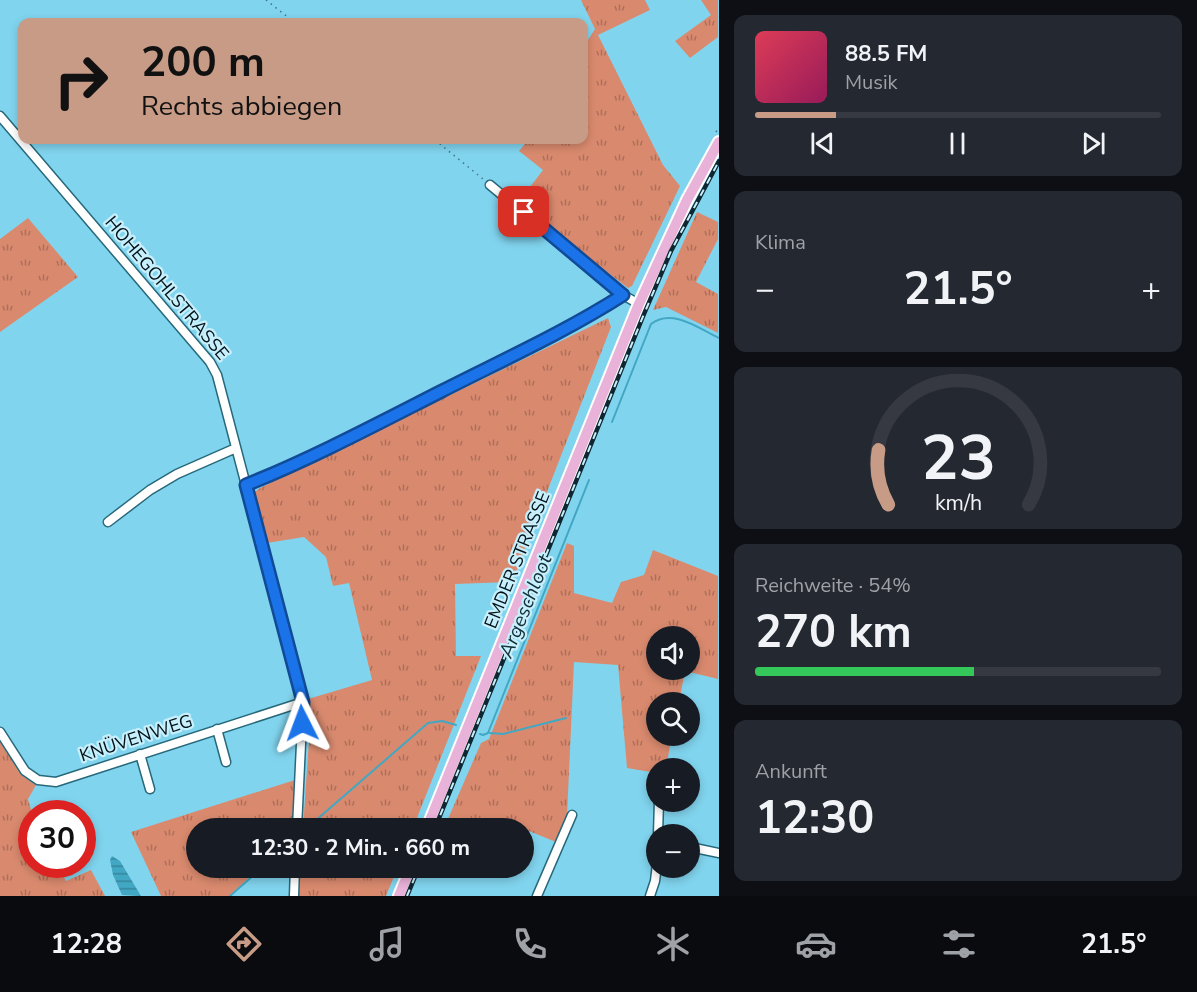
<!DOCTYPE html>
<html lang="de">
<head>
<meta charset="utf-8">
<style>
	:root { --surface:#171b24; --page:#242831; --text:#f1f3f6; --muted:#9ea1a6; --line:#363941; --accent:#c89b87 }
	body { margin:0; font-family:"Nunito Sans",sans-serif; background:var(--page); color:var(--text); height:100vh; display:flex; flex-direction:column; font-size:22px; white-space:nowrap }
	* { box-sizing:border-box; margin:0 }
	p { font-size:20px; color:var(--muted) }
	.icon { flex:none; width:33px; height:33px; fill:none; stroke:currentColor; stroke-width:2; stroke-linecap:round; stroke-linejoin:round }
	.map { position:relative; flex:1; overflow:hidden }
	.details { display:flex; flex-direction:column; gap:15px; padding:15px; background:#0d0f14; width:478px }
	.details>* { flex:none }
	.hud { position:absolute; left:18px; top:18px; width:570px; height:126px; border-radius:12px; box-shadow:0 3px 9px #0003; background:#c89b87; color:#111; overflow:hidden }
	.tools { position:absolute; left:646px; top:626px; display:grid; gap:12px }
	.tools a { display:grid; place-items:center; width:54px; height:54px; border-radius:50%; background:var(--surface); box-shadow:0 3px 9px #0003; font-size:30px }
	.speed { position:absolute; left:18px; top:800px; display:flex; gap:12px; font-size:30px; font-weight:700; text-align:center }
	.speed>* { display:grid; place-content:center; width:78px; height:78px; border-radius:50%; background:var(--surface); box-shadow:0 3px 9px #0003; line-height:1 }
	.speed .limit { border:9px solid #d22; background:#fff; color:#111 }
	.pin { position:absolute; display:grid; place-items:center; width:51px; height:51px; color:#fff; margin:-26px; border-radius:12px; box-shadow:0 3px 9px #0006 }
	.me { position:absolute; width:66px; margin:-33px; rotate:357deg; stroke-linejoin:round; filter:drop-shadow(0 0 4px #0008) }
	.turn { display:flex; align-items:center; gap:21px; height:126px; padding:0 24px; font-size:27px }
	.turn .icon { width:78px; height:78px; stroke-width:2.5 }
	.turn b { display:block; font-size:42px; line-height:51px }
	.big { font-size:45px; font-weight:700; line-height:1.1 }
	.details .card { flex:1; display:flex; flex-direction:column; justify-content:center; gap:9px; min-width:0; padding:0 21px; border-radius:12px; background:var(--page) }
	.details .dial { align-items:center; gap:0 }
	.dial svg { height:156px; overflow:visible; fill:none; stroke:var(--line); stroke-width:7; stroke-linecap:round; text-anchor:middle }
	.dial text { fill:var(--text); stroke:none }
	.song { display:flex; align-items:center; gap:18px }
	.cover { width:72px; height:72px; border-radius:9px; background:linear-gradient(135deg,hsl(350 70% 55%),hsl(330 70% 35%)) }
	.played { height:6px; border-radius:3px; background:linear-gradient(90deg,var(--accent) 20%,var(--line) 20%) }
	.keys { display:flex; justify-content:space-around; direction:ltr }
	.heat { display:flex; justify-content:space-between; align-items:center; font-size:33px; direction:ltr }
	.charge { height:9px; border-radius:4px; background:linear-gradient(90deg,#34c759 54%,var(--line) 0) }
	.trip { position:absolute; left:186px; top:818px; width:348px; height:60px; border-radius:30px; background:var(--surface); box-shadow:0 3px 9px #0003; font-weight:700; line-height:60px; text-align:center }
	.tabs { display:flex; height:96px; justify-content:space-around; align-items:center; background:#090b0e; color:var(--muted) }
	.tabs .icon { width:42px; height:42px }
	.tabs .active { color:var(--accent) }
	.tabs b { font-size:27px; color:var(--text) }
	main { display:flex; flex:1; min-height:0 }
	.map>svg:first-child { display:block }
	.grass { fill:url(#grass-tufts); fill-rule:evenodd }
	.water { fill:url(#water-rules) }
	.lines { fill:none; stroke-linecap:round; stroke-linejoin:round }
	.stream { stroke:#42a7c3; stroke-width:2 }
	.minor-casing { stroke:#27687a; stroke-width:11 }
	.major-casing { stroke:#fff; stroke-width:14 }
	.path { stroke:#427586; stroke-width:1.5; stroke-dasharray:1.5 4.5; stroke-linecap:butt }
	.minor { stroke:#fff; stroke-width:8 }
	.major { stroke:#e9b2d8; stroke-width:10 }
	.rail-casing { stroke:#0e2730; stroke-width:4.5 }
	.rail { stroke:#c7effc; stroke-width:2; stroke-dasharray:7; stroke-linecap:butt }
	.route-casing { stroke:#114b97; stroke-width:15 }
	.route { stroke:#1a73e8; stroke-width:10 }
	.labels { text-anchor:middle; stroke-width:4.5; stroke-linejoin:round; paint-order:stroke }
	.street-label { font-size:18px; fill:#001219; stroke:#c7effc }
	.water-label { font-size:20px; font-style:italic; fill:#12313a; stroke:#c7effc }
</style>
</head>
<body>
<main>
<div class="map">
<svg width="719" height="896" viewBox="0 0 719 896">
	<defs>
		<pattern id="grass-tufts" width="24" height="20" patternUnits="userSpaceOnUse" patternTransform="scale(1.5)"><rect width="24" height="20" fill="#d98a6e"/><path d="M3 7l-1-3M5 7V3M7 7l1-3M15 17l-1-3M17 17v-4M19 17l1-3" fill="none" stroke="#ae6f5a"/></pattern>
		<pattern id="water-rules" width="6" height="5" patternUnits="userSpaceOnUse" patternTransform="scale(1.5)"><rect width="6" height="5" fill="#42a7c3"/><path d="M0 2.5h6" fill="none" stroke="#35879e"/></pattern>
	</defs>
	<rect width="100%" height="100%" fill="#81d4ee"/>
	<!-- grass -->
	<path class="grass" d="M581,0H645L650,10L598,35L663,165L680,186L632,286L628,288L517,204L543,170L519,151L528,140H584V46L595,29Z
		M701,0H718V37L690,58L675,41L711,15Z
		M697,212L718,222V239L696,282L718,294V333L666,307L653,310Z
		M28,218L78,277L0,332V239Z
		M608,318L611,327L512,582L455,584L456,656H481L413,828H303L311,711L308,699L372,680L349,583L333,586L326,557L304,537L267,543L255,492L260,488Z
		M567,543L574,546V593L612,603L621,582L644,575L653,550L718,576V679L685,671L679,702H657V735H672L666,768H657V773L627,768L618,665L574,662L567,816L556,842L519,827L444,828L481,743L489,739ZM657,636H690V669H657Z
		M0,740L23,776L36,785L28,799L32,813V864H57L66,881L91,870L105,896H0Z
		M295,780L292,828H196V867H260L230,896H161L131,832Z
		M300,867H398L386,896H298Z"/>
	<!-- water -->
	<path class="water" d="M112,856L120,861L141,896L122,895L113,875L110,860Z"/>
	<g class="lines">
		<!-- stream -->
		<path class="stream" d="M612,422L651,324C672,308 698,328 719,338
			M490,733L503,734L566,718
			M480,734L483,735L488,733L589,480
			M307,828L428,723L442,721L456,725
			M230,896L263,867"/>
		<defs>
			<path id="minor" d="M0,116L210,362L217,375L303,702L297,828
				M490,185L623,295L639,304
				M246,485L291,467L586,319L623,295
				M108,522L150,490L177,474L236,448
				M217,729L226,762
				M0,732L25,771L38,780L56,782L303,702
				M140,754L150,789
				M658,834L659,801
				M690,847L719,853
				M294,896L295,867
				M537,896L572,815
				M650,896L655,881L657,864"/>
			<path id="major" d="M427,828L639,304L687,200L719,142
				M399,896L411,867"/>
		</defs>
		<!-- minor casing -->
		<use href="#minor" class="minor-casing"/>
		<!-- major casing -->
		<use href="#major" class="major-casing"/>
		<!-- path -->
		<path class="path" d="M266,0L294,22
			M716,132L719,127
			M435,140L483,179"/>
		<!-- minor -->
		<use href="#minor" class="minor"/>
		<!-- major -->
		<use href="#major" class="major"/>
		<defs>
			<path id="rail" d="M435,828L644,314L671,251L719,161
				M407,896L419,867"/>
		</defs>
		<!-- rail casing -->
		<use href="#rail" class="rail-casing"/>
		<!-- rail -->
		<use href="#rail" class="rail"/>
	</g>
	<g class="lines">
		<defs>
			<path id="route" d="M302,723L303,702L246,485C313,458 377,424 442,391C503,360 565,332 623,295L524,212"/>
		</defs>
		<!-- route casing -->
		<use href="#route" class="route-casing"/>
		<!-- route -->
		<use href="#route" class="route"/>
	</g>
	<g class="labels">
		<!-- street labels -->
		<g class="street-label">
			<text transform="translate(167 288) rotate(50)" y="6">HOHEGOHLSTRASSE</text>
			<text transform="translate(517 560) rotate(-68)" y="6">EMDER STRASSE</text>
			<text transform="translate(136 738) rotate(-18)" y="6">KNÜVENWEG</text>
		</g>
		<!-- water labels -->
		<g class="water-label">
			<text transform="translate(525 606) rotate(-68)" y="7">Argeschloot</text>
		</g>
	</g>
</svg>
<div class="tools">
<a><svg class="icon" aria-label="sound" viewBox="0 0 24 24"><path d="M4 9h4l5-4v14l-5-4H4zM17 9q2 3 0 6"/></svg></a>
<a><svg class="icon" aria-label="search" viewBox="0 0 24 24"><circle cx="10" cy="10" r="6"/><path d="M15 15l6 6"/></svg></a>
<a>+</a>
<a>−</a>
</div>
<div class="speed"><div class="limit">30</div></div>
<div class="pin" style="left:524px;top:212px;background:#d93025"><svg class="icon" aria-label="arrive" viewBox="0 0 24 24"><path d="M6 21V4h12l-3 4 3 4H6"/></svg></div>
<svg class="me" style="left:302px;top:723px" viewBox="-20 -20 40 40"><path d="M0-17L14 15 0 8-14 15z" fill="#1a73e8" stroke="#fff" stroke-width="4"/></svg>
<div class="trip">12:30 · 2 Min. · 660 m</div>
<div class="hud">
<div class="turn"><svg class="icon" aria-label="right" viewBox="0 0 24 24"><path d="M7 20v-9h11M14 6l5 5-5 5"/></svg><div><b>200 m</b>Rechts abbiegen</div></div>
</div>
</div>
<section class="details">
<div class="card">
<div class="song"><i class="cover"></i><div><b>88.5 FM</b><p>Musik</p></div></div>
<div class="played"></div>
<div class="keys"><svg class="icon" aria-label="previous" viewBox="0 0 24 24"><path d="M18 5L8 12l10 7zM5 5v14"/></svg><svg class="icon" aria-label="pause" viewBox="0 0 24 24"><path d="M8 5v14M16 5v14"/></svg><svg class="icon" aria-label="next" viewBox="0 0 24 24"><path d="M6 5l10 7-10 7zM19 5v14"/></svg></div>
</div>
<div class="card"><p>Klima</p>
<div class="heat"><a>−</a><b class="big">21.5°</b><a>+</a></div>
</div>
<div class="card dial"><svg viewBox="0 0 100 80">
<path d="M14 69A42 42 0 1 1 86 69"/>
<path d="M14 69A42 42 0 0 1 9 41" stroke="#c89b87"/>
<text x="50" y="56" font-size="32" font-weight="700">23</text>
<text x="50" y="72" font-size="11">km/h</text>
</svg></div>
<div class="card"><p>Reichweite · 54%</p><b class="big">270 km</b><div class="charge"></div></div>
<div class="card"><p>Ankunft</p><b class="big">12:30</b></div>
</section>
</main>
<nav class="tabs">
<b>12:28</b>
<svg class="icon active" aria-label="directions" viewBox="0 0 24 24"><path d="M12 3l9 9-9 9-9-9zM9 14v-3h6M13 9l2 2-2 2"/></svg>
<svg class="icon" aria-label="music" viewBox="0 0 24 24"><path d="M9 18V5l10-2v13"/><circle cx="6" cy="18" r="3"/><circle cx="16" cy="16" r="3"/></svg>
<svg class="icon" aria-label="phone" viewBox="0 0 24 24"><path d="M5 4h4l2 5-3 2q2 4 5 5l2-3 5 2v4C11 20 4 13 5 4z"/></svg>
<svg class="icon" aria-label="climate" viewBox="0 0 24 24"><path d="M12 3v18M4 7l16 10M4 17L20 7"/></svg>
<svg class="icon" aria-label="car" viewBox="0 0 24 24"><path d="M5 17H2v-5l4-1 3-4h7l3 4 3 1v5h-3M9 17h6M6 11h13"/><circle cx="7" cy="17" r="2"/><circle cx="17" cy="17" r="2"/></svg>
<svg class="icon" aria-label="filters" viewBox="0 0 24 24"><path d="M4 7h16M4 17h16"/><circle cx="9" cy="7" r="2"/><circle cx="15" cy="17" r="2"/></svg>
<b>21.5°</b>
</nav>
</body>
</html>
